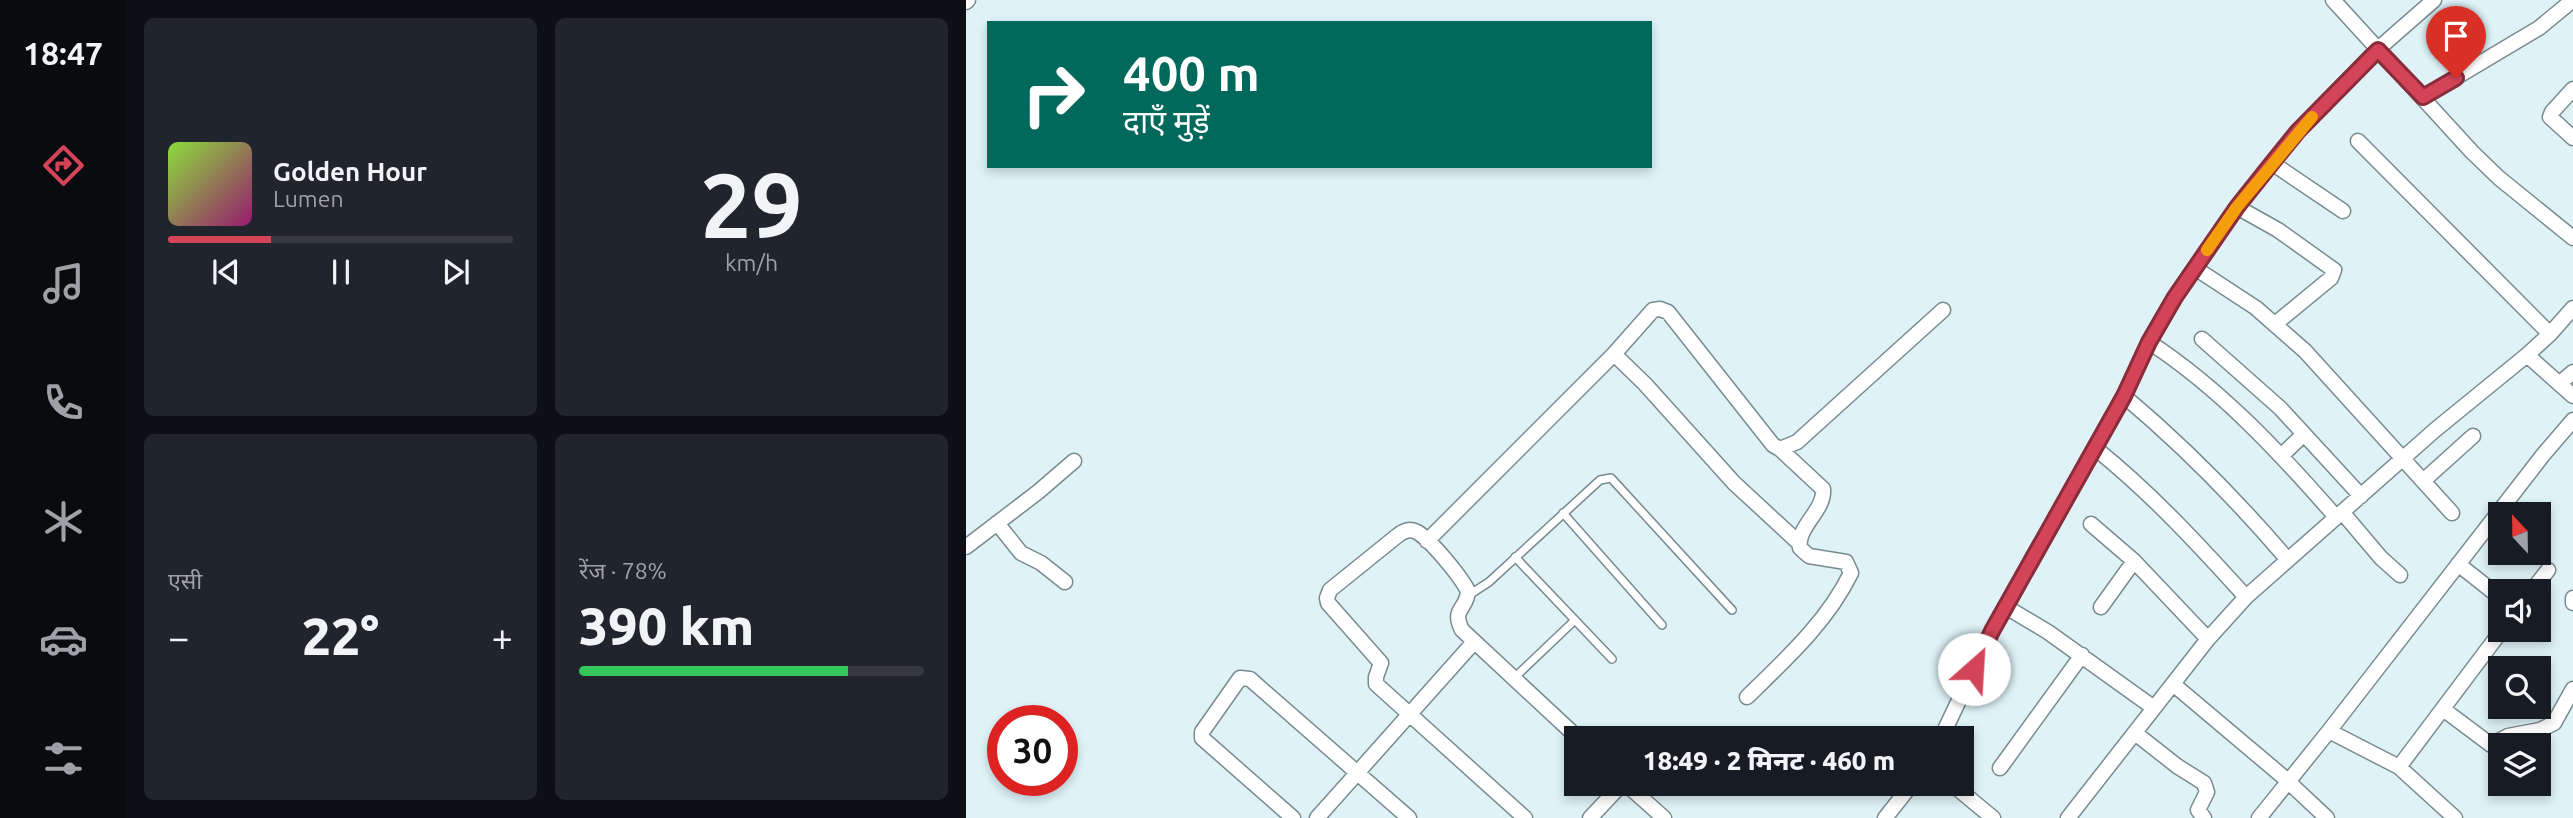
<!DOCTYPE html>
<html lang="hi">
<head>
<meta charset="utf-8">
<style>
	:root { --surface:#171b24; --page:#20242c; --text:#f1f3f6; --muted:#9ea1a6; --line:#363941; --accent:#d44459 }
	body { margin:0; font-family:Ubuntu,"Noto Sans Devanagari",sans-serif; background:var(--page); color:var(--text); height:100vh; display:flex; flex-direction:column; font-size:26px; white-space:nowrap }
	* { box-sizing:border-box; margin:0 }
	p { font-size:23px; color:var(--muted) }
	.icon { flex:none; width:38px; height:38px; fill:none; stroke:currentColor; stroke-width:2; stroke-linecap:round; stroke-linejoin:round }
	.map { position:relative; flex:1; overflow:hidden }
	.details { display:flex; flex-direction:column; gap:18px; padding:18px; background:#0d0f14; width:840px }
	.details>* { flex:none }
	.guide { position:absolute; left:21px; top:21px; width:665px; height:147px; border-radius:0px; box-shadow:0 4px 10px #0003; background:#00695c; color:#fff; overflow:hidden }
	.needle { width:46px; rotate:338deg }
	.tools { position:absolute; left:1522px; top:502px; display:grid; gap:14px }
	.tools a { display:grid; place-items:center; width:63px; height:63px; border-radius:0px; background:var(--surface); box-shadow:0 4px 10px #0003; font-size:35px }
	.speed { position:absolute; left:21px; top:705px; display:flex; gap:14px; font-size:35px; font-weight:700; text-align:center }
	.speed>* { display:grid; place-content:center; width:91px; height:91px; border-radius:50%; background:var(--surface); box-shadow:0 4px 10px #0003; line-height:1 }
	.speed .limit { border:10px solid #d22; background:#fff; color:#111 }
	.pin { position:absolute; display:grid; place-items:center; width:60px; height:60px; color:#fff; margin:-72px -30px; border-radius:50% 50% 50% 0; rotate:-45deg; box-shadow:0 0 7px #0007 }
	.pin .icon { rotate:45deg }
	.me { position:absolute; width:77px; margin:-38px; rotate:26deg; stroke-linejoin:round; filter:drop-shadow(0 0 5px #0008) }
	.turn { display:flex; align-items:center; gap:24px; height:147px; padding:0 21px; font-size:32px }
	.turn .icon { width:91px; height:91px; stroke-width:2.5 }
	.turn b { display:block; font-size:49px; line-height:60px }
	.big { font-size:52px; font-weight:800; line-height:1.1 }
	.details .card { flex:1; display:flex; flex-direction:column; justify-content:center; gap:10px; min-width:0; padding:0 24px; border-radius:10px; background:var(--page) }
	.details .dial { align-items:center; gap:0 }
	.dial b { font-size:91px; line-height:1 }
	.song { display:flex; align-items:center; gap:21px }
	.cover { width:84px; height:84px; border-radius:10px; background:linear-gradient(135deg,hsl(90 70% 55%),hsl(320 70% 35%)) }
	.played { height:7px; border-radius:4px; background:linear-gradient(90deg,var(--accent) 30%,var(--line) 30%) }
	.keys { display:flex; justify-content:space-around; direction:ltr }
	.heat { display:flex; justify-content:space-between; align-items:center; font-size:38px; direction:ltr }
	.charge { height:10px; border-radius:5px; background:linear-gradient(90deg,#34c759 78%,var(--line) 0) }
	.details .tiles { flex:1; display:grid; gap:18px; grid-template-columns:repeat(2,1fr) }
	.trip { position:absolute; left:598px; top:726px; width:410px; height:70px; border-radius:0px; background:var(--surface); box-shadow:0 4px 10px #0003; font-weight:800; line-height:70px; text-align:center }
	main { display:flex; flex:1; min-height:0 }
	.tab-bar { display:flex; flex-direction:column; width:126px; justify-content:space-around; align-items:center; background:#090b0e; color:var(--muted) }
	.tab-bar .icon { width:49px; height:49px }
	.tab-bar .active { color:var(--accent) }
	.tab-bar b { font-size:32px; color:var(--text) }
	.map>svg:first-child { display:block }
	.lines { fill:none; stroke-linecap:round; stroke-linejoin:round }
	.lane-casing { stroke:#788b90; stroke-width:10 }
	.street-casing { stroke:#788b90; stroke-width:17 }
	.lane { stroke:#fff; stroke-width:7 }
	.street { stroke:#fff; stroke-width:14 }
	.route-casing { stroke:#8a2c3a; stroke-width:18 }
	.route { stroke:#d44459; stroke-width:12 }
	.slow { stroke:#f59e0b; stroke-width:12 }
</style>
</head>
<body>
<main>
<nav class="tab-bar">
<b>18:47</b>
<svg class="icon active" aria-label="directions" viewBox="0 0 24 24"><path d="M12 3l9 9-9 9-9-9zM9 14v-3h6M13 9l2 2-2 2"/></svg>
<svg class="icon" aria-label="music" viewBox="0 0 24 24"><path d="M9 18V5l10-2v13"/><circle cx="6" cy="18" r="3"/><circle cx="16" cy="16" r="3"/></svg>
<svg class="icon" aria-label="phone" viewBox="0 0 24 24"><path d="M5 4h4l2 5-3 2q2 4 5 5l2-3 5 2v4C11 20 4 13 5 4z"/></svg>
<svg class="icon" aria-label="climate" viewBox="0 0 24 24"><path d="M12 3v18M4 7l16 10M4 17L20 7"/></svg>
<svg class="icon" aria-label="car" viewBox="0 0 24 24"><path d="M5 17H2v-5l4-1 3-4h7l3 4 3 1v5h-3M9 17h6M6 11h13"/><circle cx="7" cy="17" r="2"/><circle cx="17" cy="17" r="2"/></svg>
<svg class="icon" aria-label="filters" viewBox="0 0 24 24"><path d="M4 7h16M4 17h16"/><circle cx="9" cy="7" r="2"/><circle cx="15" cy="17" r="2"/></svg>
</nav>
<section class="details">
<div class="tiles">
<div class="card">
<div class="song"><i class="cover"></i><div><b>Golden Hour</b><p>Lumen</p></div></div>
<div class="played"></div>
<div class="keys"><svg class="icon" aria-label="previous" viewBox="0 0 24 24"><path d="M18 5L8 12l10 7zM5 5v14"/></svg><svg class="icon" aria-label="pause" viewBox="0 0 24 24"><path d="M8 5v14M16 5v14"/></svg><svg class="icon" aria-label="next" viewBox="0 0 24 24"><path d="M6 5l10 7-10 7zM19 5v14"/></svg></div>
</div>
<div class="card dial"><b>29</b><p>km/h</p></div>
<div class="card"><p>एसी</p>
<div class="heat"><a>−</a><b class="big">22°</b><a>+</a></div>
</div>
<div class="card"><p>रेंज · 78%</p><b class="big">390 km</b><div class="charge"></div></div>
</div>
</section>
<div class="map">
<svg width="1607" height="818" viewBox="0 0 1607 818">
	<rect width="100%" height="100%" fill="#def2f8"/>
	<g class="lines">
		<defs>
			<path id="lane" d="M597,513L696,625
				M549,557L646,659
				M503,595L523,582L634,480L645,478L766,610
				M547,679L609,620"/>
			<path id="street" d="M1367,0L1506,152L1533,178L1607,238
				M0,2L2,0
				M1607,89L1586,112L1584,117L1607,138
				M1457,97L1573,28L1607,0
				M1392,141L1584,334
				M1306,163L1377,211
				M1271,207L1312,230L1368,270L1365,278L1309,324
				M1229,268L1290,308L1339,351L1486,513
				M1236,339L1314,408L1395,496
				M1183,342C1255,389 1314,453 1370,517
				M648,354L679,384L768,483L833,543
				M1561,355L1607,396
				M1594,383L1607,372
				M1158,396C1220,448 1270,499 1322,560
				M1129,448C1185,493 1232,544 1280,597
				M1315,456L1338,434
				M1457,481L1507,436
				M1376,512L1415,558L1434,575
				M31,523L55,553L75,563L99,582
				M1125,524L1168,561L1242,639
				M461,541L648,354L687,310L694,309L702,312L807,445L814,449L831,442L977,310
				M0,547L72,492L108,461
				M1492,564L1535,598
				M1565,592L1582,570
				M1607,598V603
				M1040,607L1082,632L1188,708
				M1135,607L1168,561
				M1207,684L1315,775L1361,818
				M781,697C820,659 861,622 885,573L880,562L843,556L834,548C830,527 859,511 857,489L814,449
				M1477,709L1525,745L1542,736L1574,730L1588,723L1607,689
				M1363,731L1433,767L1489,818
				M1169,733L1211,766L1238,783L1241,792L1232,810L1238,818
				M975,738L1026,631L1158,396L1183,342L1209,297L1271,207L1332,131L1412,49L1468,0
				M1433,767L1536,630
				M1034,768L1116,655
				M660,784L698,818
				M986,784L1027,818
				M327,818L236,738V732L274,678L284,679L443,818
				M351,818L508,642
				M559,818L410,684V677L415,663L362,603L361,598L364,590L431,536C437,531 444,528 451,532C465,540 495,577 502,591C501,610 485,608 496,630L612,738
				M624,818L656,784
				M919,818L946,784
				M1102,818L1242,639L1280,597L1469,430L1561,355L1584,334L1607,308
				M1293,818L1363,731L1577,455L1607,420"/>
		</defs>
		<!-- lane casing -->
		<use href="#lane" class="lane-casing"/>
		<!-- street casing -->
		<use href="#street" class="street-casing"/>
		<!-- lane -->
		<use href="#lane" class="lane"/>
		<!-- street -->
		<use href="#street" class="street"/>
	</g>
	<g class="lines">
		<defs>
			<path id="route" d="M1008,669L1026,631L1158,396L1183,342L1209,297L1271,207L1306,163L1332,131L1412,50L1457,97L1490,78"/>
		</defs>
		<!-- route casing -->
		<use href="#route" class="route-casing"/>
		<!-- route -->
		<use href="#route" class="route"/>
		<!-- slow -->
		<path class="slow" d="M1241,250L1271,207L1346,117"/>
	</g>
</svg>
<div class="tools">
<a><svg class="needle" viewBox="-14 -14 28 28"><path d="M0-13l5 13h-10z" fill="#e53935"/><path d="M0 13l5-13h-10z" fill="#9ea1a6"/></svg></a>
<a><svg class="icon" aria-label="sound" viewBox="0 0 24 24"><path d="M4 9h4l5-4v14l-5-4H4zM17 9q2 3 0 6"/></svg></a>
<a><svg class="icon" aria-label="search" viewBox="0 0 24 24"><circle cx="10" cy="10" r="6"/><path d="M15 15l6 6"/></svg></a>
<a><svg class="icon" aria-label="layers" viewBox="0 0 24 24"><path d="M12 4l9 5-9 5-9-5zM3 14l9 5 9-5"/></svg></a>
</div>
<div class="speed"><div class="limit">30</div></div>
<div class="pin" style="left:1490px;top:78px;background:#d93025"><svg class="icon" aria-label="arrive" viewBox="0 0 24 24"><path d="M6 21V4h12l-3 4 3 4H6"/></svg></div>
<svg class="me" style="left:1008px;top:669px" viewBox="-20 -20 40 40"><circle r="19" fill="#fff"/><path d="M0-13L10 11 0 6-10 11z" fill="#d44459"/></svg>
<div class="trip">18:49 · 2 मिनट · 460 m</div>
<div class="guide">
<div class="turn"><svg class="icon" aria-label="right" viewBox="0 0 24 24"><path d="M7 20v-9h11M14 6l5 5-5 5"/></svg><div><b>400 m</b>दाएँ मुड़ें</div></div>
</div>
</div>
</main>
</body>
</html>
